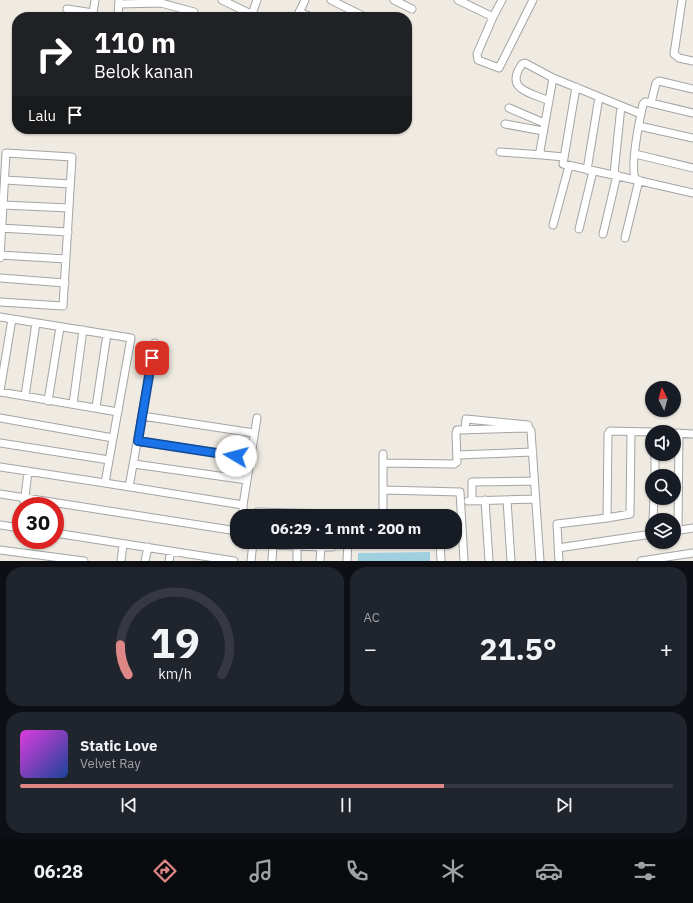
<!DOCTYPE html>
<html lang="id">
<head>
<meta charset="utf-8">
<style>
	:root { --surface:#171b24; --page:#20242c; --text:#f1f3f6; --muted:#9ea1a6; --line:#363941; --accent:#df8787 }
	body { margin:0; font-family:"IBM Plex Sans",sans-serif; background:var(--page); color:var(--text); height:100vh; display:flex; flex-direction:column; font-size:15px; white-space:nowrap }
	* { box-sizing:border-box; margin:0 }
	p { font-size:13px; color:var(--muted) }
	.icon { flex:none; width:22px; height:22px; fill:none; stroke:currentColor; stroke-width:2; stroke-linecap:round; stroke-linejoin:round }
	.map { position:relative; height:561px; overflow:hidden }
	.drawer { display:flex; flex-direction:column; gap:6px; padding:6px; background:#0d0f14; flex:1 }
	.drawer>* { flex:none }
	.hud { position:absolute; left:12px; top:12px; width:400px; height:122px; border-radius:16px; box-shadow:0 1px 3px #0004; background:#202124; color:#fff; overflow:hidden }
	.needle { width:26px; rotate:354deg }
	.buttons { position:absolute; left:645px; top:381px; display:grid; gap:8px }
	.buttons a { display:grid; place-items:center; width:36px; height:36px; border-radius:50%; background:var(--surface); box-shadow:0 1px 3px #0004; font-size:20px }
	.speed { position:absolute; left:12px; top:497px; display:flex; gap:8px; font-size:20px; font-weight:700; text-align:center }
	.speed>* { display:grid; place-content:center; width:52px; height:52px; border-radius:50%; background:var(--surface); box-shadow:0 1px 3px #0004; line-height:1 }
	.speed .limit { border:6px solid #d22; background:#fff; color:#111 }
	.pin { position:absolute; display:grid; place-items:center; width:34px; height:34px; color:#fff; margin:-17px; border-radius:8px; box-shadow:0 2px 6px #0006 }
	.me { position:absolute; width:44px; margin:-22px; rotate:278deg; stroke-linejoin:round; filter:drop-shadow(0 0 3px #0008) }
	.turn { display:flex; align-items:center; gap:14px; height:84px; padding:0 16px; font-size:18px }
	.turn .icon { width:52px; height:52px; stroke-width:2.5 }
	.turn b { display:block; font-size:28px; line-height:34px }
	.then { display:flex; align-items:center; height:38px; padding:0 16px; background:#0003; gap:8px; font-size:15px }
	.big { font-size:30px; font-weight:800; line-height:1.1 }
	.drawer .tile { flex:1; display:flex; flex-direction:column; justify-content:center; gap:6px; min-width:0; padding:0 14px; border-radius:16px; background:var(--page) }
	.drawer .dial { align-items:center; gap:0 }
	.dial svg { height:104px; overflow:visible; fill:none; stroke:var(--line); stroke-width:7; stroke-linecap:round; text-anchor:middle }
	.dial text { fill:var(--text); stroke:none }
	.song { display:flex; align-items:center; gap:12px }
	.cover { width:48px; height:48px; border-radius:6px; background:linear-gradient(135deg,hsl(300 70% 55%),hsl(220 70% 35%)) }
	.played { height:4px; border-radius:2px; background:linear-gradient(90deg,var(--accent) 65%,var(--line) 65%) }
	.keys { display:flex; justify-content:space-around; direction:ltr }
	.heat { display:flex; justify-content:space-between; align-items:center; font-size:22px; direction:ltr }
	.drawer .tiles { flex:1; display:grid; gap:6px; grid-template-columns:1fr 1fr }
	.tile:last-child { grid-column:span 2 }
	.trip { position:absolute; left:230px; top:509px; width:232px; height:40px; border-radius:16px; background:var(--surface); box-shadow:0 1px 3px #0004; font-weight:800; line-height:40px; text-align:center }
	.tab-bar { display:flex; height:64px; justify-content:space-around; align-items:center; background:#090b0e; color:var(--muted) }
	.tab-bar .icon { width:28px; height:28px }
	.tab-bar .current { color:var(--accent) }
	.tab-bar b { font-size:18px; color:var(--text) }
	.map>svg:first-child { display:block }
	.water { fill:#a0d0e0 }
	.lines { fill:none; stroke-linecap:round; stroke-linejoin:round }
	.minor-casing { stroke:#a4a4a4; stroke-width:9 }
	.minor { stroke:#fff; stroke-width:7 }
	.route-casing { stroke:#114b97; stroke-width:10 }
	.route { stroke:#1a73e8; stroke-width:7 }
</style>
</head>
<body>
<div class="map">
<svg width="693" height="561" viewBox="0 0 693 561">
	<rect width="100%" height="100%" fill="#efebe2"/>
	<!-- water -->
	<path class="water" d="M430,552V561H358V553Z"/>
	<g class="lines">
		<defs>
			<path id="minor" d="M222,0L257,17
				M331,0L365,17
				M394,0L412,9
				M458,0L493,17L502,0
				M682,0L674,54L679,58L693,61
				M119,4L161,3L194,12
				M67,9L93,13L95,0
				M299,12L311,17
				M252,14L257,0
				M118,15L119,0
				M297,17L305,0
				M493,17L477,54L478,60L499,68L533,0
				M553,78L540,151L542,155L564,157
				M576,87L563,164L636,180
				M549,101C530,92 504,90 522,64L525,63L553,78L641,114
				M651,103L656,83L659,81L693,89
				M509,108L544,123
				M693,113L651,103L645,102L643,104C640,118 629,169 636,180L693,193
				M505,124L543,131
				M639,126L693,138
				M500,152L542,155
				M635,154L693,168
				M587,170L599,97
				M614,174L621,106
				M5,180L70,184
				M3,205L69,208
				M553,225L569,166
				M0,228L68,232
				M579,229L593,171
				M603,234L617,175
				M625,238L639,180
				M0,255L66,259
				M0,258L6,153L72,157L63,306L0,302
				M0,278L65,283
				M0,317L131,338L105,483L0,467
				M0,391L12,319
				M0,392L118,412
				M25,396L36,323
				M48,401L60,327
				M73,404L83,330
				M96,407L107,334
				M142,416L254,433
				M0,418L113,438
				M465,430L466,419L528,425
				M674,433L693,434
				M138,441L251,458
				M0,443L109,460
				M383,454V516
				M457,455L533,452
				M384,463L454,464L457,462L456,433L457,430L529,428L531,431L540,561
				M134,464L247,480
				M655,476V454
				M105,483L243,505V511
				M129,487L155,343
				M384,490L460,492L464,561
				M0,494L237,531
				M485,500L489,561
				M507,500L511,561
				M468,501L536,499
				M472,501V482L534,481
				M243,505L257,418
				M24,506L28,471
				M253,516L257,512L398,516
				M607,518L630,514L631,432
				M653,520L654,498
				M0,525L21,528
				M678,530L679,433
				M674,531L693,528
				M55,533L234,561
				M253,542L273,545L321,547
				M440,542L441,561
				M558,548L652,534
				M0,550L84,561
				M121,561L123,544
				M145,561L148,547
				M169,561L171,551
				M251,561L253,542
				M272,561L273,545
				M297,561V546
				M320,561L321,547H332
				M347,561L348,542
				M559,561L557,524L607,518L608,434L610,431L652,432
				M641,561L693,553"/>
		</defs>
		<!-- minor casing -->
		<use href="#minor" class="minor-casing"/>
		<!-- minor -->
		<use href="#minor" class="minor"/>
	</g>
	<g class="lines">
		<defs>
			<path id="route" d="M152,358L138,441L236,456"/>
		</defs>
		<!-- route casing -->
		<use href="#route" class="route-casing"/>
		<!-- route -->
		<use href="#route" class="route"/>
	</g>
</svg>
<div class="buttons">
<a><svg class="needle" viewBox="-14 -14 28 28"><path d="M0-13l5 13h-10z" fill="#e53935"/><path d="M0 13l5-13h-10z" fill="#9ea1a6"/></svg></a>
<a><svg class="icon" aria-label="sound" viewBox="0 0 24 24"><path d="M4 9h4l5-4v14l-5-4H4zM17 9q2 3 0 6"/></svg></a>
<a><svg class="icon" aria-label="search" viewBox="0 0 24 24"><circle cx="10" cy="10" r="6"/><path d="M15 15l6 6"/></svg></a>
<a><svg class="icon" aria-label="layers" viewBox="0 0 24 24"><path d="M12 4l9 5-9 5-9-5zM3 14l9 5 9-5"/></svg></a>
</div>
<div class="speed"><div class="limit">30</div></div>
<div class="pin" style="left:152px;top:358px;background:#d93025"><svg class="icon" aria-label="arrive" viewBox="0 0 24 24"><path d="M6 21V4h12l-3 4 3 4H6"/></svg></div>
<svg class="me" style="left:236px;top:456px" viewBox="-20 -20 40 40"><circle r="19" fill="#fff"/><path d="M0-13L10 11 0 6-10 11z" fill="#1a73e8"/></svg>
<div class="trip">06:29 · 1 mnt · 200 m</div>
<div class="hud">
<div class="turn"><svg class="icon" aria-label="right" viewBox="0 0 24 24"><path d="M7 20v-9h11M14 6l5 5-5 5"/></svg><div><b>110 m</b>Belok kanan</div></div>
<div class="then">Lalu<svg class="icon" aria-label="arrive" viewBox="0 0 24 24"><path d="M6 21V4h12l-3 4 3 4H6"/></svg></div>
</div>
</div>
<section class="drawer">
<div class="tiles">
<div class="tile dial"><svg viewBox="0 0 100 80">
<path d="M14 69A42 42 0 1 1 86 69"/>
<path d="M14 69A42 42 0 0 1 8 46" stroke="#df8787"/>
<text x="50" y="56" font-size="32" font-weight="700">19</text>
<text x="50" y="72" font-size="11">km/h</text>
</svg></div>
<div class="tile"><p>AC</p>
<div class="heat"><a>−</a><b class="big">21.5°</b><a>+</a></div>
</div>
<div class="tile">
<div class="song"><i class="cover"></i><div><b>Static Love</b><p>Velvet Ray</p></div></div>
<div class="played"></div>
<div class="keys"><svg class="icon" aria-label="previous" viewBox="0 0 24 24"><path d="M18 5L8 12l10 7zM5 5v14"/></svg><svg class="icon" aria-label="pause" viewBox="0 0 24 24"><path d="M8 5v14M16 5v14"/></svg><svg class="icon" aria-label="next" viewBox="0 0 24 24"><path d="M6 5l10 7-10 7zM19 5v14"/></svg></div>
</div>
</div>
</section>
<nav class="tab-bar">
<b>06:28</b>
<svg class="icon current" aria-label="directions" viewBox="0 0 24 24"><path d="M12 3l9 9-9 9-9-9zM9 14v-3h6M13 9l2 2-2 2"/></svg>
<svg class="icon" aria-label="music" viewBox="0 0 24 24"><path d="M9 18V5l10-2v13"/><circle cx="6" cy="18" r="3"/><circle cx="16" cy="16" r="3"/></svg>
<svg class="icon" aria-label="phone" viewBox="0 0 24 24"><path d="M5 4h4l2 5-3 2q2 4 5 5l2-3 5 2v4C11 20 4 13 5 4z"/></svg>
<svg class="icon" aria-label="climate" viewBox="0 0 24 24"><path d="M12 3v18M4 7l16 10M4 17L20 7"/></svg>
<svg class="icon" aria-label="car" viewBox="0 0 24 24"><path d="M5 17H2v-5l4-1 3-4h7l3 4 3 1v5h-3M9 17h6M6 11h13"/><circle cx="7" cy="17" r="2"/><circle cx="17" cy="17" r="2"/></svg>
<svg class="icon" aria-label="filters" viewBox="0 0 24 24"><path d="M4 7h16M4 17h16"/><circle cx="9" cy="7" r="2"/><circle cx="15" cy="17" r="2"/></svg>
</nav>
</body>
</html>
